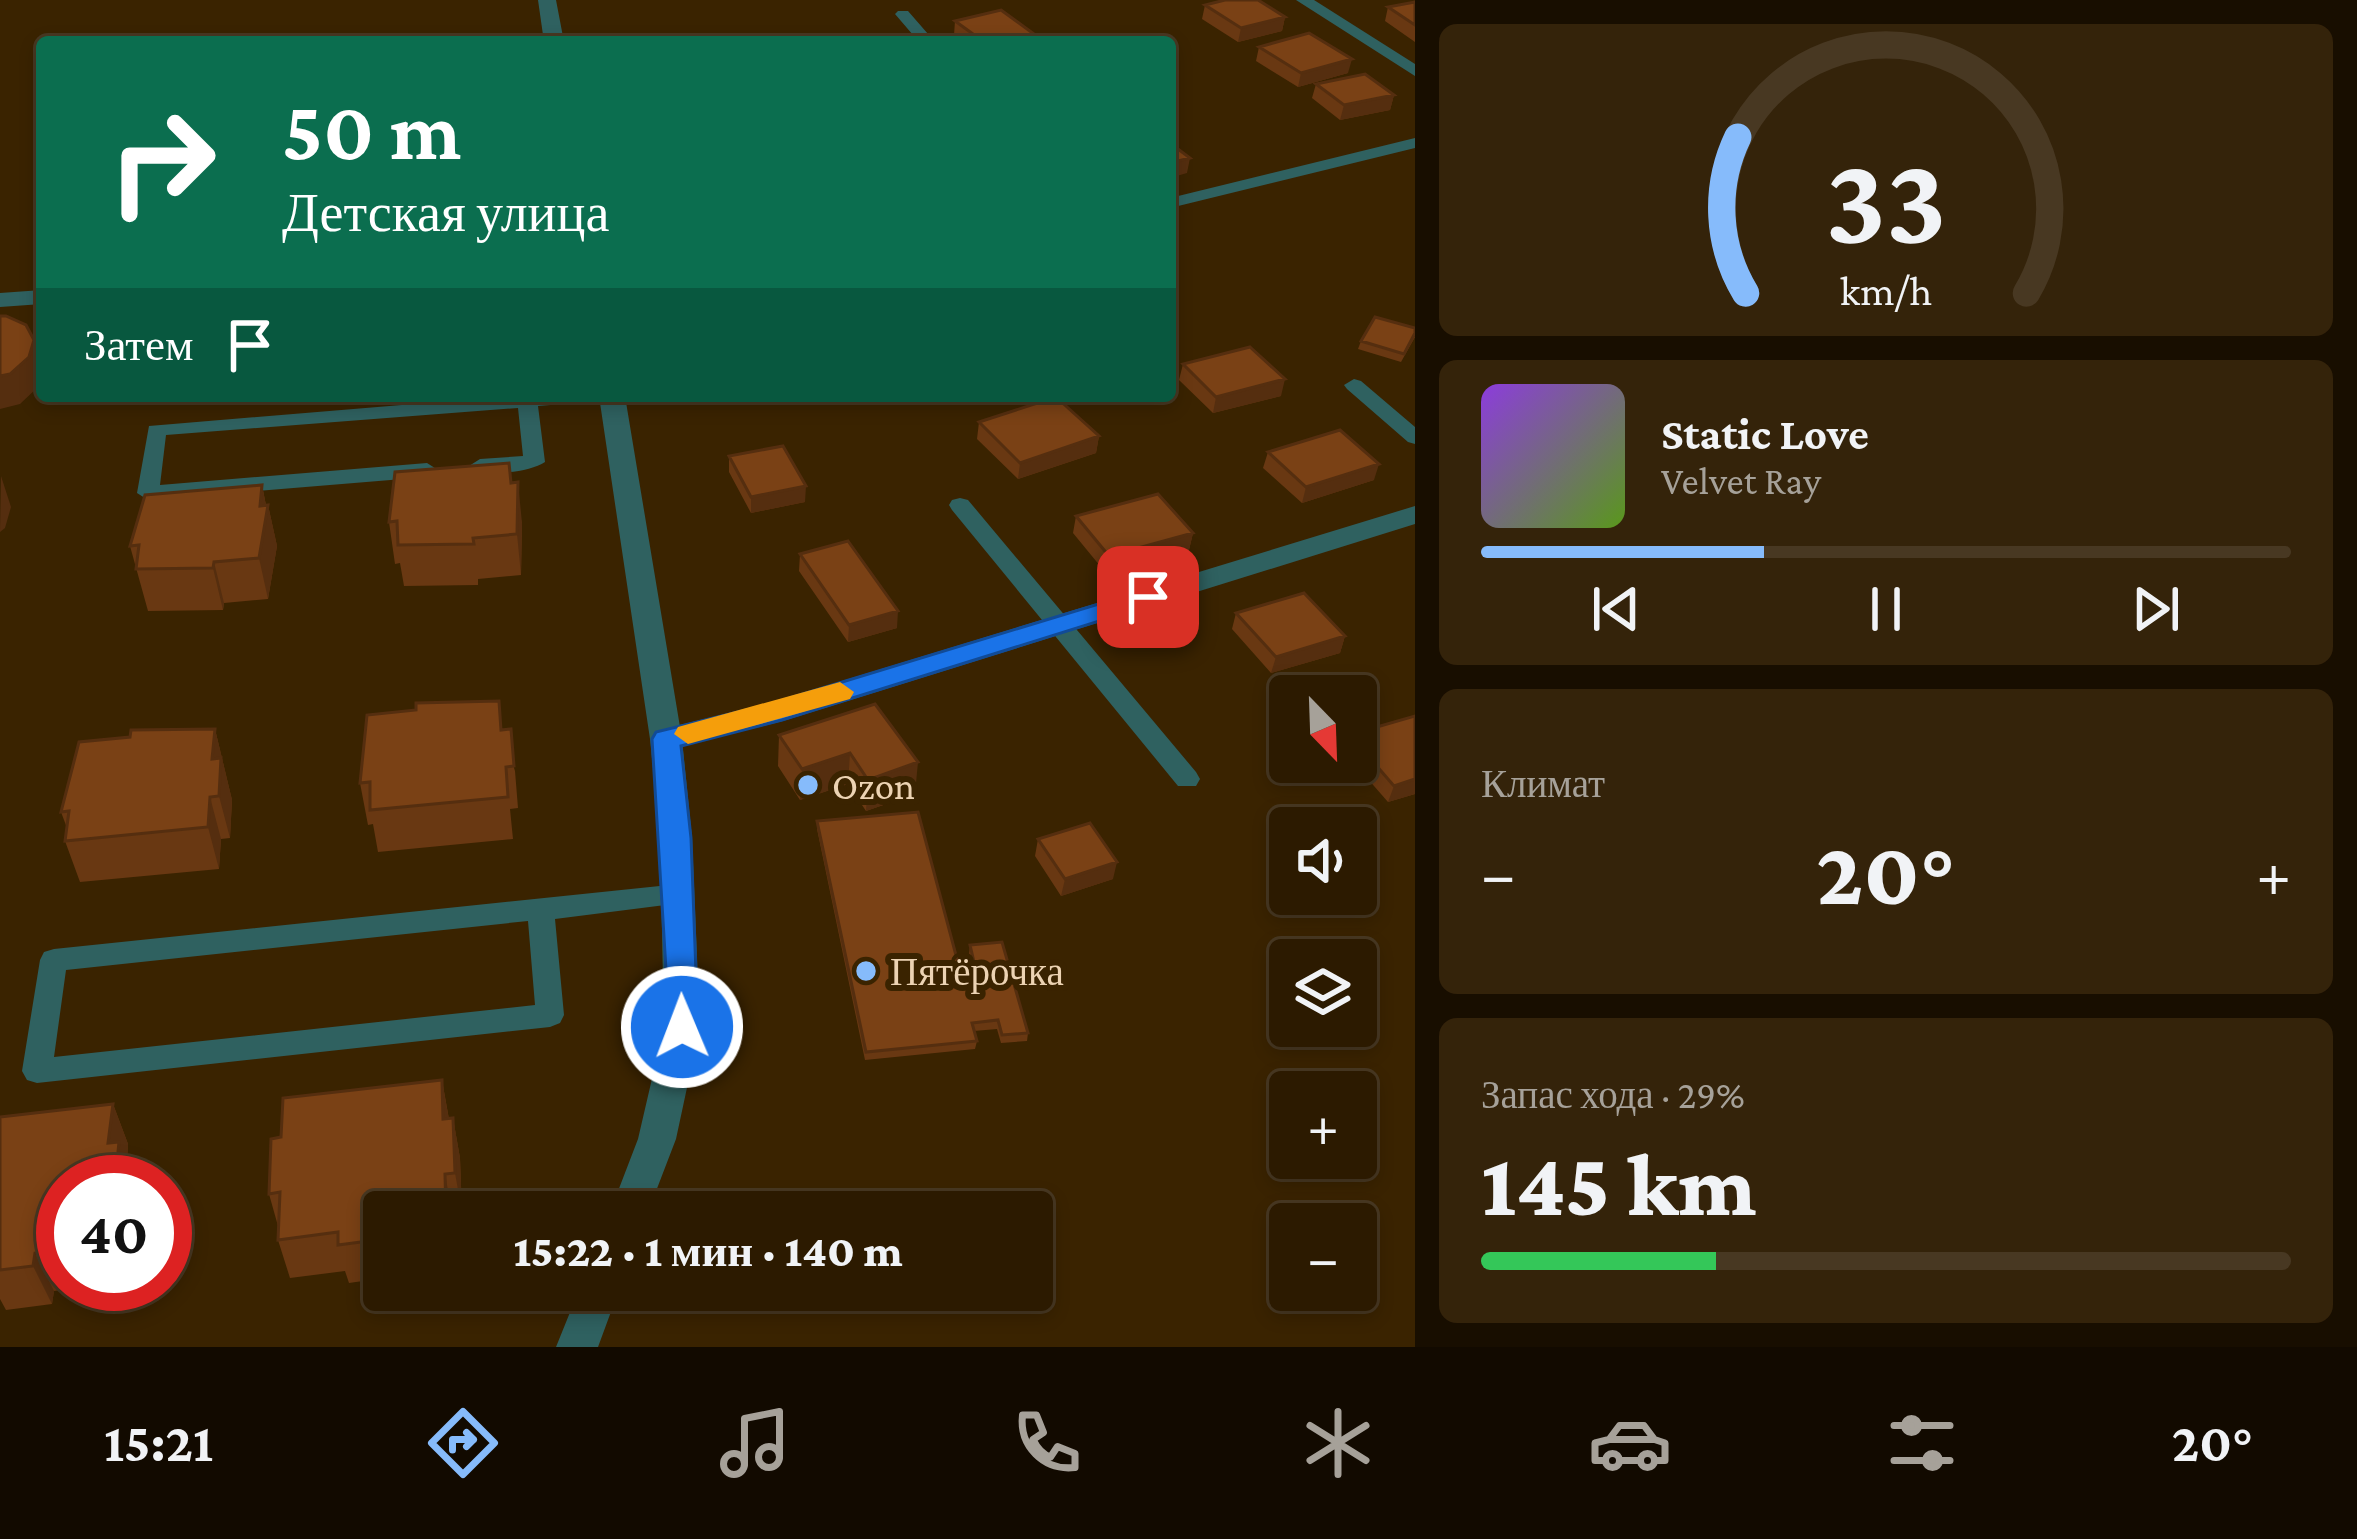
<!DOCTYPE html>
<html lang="ru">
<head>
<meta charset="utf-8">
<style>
	:root { --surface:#2c1a00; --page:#34230a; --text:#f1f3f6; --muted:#a6a199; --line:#483822; --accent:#86bbfb }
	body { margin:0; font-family:"Crimson Pro",serif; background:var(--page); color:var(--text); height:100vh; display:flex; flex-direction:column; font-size:45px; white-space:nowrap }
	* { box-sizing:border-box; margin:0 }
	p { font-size:39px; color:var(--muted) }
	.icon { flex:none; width:66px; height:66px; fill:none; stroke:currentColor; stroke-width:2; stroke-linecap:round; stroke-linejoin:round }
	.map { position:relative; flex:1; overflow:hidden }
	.drawer { display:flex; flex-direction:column; gap:24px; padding:24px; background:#180e00; width:942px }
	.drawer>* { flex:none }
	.top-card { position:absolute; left:36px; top:36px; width:1140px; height:366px; border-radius:12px; box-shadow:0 6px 18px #0003,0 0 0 3px var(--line); background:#0b6e4f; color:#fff; overflow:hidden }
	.needle { width:78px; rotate:157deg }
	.buttons { position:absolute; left:1269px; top:675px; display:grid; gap:24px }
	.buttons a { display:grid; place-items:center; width:108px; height:108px; border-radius:12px; background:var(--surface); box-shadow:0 6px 18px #0003,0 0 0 3px var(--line); font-size:60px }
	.speed { position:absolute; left:36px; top:1155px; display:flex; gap:24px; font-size:60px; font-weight:700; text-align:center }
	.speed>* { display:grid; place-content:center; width:156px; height:156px; border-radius:50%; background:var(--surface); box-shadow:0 6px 18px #0003,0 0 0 3px var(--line); line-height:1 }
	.speed .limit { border:18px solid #d22; background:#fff; color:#111 }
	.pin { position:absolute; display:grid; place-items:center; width:102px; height:102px; color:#fff; margin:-51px; border-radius:24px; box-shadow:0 6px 18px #0006 }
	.me { position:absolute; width:132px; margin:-66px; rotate:359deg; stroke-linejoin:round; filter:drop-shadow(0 0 9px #0008) }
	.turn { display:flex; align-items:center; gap:42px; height:252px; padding:0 48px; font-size:54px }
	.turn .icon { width:156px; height:156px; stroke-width:2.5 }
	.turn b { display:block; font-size:84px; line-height:102px }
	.then { display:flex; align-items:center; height:114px; padding:0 48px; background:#0003; gap:24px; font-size:45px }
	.big { font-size:90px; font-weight:800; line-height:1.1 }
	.drawer .card { flex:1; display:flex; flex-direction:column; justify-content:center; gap:18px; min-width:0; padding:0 42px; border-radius:18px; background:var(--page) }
	.drawer .dial { align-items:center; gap:0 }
	.dial svg { height:312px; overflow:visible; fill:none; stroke:var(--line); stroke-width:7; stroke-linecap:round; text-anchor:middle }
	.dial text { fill:var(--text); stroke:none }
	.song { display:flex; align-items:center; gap:36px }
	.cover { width:144px; height:144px; border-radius:18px; background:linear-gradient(135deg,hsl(270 70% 55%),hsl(90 70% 35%)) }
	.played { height:12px; border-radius:6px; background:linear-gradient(90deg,var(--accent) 35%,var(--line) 35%) }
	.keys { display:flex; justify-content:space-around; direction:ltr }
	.heat { display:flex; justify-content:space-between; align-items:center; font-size:66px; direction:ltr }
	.charge { height:18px; border-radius:9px; background:linear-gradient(90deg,#34c759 29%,var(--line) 0) }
	.trip { position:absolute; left:363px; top:1191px; width:690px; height:120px; border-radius:12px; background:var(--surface); box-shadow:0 6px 18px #0003,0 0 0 3px var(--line); font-weight:800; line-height:120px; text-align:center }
	.dock { display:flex; height:192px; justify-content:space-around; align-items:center; background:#120a00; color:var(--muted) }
	.dock .icon { width:84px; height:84px }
	.dock .on { color:var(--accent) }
	.dock b { font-size:54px; color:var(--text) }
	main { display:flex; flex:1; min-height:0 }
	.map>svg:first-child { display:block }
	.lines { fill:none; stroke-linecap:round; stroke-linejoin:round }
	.service { fill:#2f6160; fill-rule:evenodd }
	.minor { fill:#2f6160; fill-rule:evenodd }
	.tertiary { fill:#2f6160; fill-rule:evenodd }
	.wall { fill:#693812 }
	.shaded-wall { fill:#552e0f }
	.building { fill:#7a4115; stroke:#552e0f; stroke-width:3 }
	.route { fill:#1a73e8; stroke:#114b97; stroke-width:3 }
	.slow { fill:#f59e0b }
	.poi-dot { fill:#86bbfb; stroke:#3a2300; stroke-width:4.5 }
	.labels { text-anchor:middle; stroke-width:12; stroke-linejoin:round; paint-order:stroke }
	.poi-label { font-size:39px; fill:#ecd3b3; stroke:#3a2300; text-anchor:start }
</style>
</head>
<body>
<main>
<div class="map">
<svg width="1415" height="1347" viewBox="0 0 1415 1347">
	<rect width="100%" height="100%" fill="#3a2300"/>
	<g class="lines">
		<!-- service -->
		<path class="service" d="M1296,0H1314L1415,64V76Z
			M898,11H908L935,42H919L895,14Z
			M1415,138V148L1170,208V198Z
			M1354,379L1361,381L1415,427V444L1408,442L1347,389L1344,385Z
			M510,396H598L588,402L538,406L545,462C528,473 486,477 469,466L480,459L523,456L518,408L166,435L160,485L427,463L438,470L427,477L148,500L137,493L149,426Z
			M960,498L968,500L1196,772L1200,779L1196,786H1178L952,510L949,505L952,500Z
			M679,884L689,888L692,895L689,902L555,919L564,1015L560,1023L550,1027L37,1083L27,1080L22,1071L40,960L44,952L54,949ZM528,921L535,1005L54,1057L66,970Z"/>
		<!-- minor -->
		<path class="minor" d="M42,290V304L0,307V293Z
			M1415,506V524L783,721L666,750L655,747L650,739L655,731L770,703Z"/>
		<!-- tertiary -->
		<path class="tertiary" d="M538,0H556L564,42H544Z
			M599,396H625L682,739L692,838L700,1027L676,1139L648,1212H610L638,1139L664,1027L660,838L650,739Z
			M579,1290H619L598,1347H556Z"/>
	</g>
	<!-- wall -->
	<path class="wall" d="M1415,2V42L1385,21L1388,7Z
		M1205,5L1285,17L1282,31L1238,42L1202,19Z
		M955,21L1033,42H963L954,35Z
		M1259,47L1348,73L1298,87L1256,61Z
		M1316,84L1394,95L1390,110L1340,120L1312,98Z
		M1415,337L1401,362L1358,349L1361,341Z
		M1183,364L1281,396L1213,413L1179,380Z
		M979,422L1099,436L1096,453L1018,479L977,439Z
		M1268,452L1374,480L1302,503L1263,468Z
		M729,456L805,502L751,513L729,472Z
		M511,483L522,523L521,575L478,579V585L404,586L400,563L395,564L389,522Z
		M262,485L266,505H268L277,546L268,599L224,603L223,610L148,611L130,546Z
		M1076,516L1193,533L1189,550L1105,572L1073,533Z
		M800,554L897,628L848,642L799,571Z
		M1236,613L1345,636L1340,653L1271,673L1232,629Z
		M499,701L502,730L515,771L518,808L510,809L513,839L378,852L373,824L368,825L360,783Z
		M875,704L915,794L866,811L848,784L800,800L778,766L779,735Z
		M1415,716V794L1388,802L1353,762H1356V733Z
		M215,729L232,800L230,838L221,839L219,869L80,882L65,841L67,828L61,812Z
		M817,821L958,963L971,962L969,954L970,945L1028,1033L1027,1041L1001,1043L997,1029L974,1031L977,1041L975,1049L865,1060L817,829Z
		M1038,839L1113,879L1061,896L1035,856Z
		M442,1080L449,1119L453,1118L460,1158L462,1212H384V1278L349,1283L345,1271L290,1278L278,1240V1226L269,1194L281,1137Z
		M113,1104L128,1144L127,1161L63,1182V1284H114L54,1291L52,1304L6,1310L0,1299V1117Z"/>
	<!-- shaded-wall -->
	<path class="shaded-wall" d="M1285,17L1282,31L1238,42L1241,28Z
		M1034,34L1033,42H999Z
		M1352,59L1348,73L1298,87L1301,73Z
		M1394,95L1390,110L1340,120L1344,105Z
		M1190,158L1187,173L1170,178V163Z
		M34,340L42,365V374L38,387L20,404L0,409V376Z
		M1285,379L1281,396L1213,413L1216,397Z
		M1099,436L1096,453L1018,479L1020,463Z
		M1379,464L1374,480L1302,503L1306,487Z
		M1,476L11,507L5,528L0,532Z
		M518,482L522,523L521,575L517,534Z
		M262,485L267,511L268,505L277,546L268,599L259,558Z
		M806,486L805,502L751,513V497Z
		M1193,533L1189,550L1105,572L1109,556Z
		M214,562L224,603L223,610L213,568Z
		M898,611L897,628L848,642L849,625Z
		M1345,636L1340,653L1271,673L1276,657Z
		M215,729L232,800L230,838L219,796L212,759Z
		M850,753L848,784L800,800L802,769Z
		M918,762L915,794L866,811L868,780Z
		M1415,779V794L1388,802L1394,786Z
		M210,797L221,839L219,869L208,827Z
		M1117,862L1113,879L1061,896L1065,879Z
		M442,1080L449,1120L443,1119Z
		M113,1104L128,1144L127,1161L135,1182H115L108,1143Z
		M453,1118L460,1158L462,1212L455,1173Z
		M445,1174L452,1212H446Z
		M35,1253L54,1291L52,1304L33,1266Z"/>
	<!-- building -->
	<path class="building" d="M1225,0H1258L1285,17L1241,28L1205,5Z
		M1415,2V25L1388,7Z
		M1001,10L1034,34L999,42H984L955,21Z
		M1309,33L1352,59L1301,73L1259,47Z
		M1365,74L1394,95L1344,105L1316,84Z
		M1170,143L1190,158L1170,163Z
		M0,316H6L26,325L34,340L29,357L10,374L0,376Z
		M1375,317L1415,328V333L1404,354L1361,341Z
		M1250,347L1285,379L1216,397L1183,364Z
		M1056,397L1099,436L1020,463L979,422Z
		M1340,430L1379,464L1306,487L1268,452Z
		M783,446L806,486L751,497L729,456Z
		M509,463L511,483L518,482L517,534L473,538L474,544L398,545L397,521L389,522L395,472Z
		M262,485L260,506L268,505L259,558L214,562L213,568L136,569L139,545L130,546L145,495Z
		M1158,494L1193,533L1109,556L1076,516Z
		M848,541L898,611L849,625L800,554Z
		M1304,593L1345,636L1276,657L1236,613Z
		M499,701L501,730L511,729L514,766L506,767L508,797L370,810V782L360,783L367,715L416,710V703Z
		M875,704L918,762L868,780L850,753L802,769L779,735Z
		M1415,716V779L1394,786L1356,742V733Z
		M215,729L212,759L221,758L219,796L210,797L208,827L65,841L69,811L61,812L79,742L130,737L131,730Z
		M918,812L958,963L974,962L970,945L1002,942L1028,1033L1002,1035L998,1020L972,1023L977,1041L866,1052L817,821Z
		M1090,823L1117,862L1065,879L1038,839Z
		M442,1080L443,1119L453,1118L455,1173L445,1174L446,1212H384V1239L338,1245V1232L278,1240L280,1192L269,1194L271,1139L281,1137L283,1098Z
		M113,1104L108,1143L119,1142L115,1182H63V1250L35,1253L33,1266L0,1270V1117Z"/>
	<!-- route -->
	<path class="route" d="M1148,589L1157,591V603L782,720L681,746L691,838L698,1027L693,1036H670L652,739L656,732L770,704Z"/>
	<!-- slow -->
	<path class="slow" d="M840,682L854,692L850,699L688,744L674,734L678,727Z"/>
	<!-- markers -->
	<g class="poi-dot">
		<circle cx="808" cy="785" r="12"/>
		<circle cx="866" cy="971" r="12"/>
	</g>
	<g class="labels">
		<!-- poi labels -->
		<g class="poi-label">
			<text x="832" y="799">Ozon</text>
			<text x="890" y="985">Пятёрочка</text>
		</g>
	</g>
</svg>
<div class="buttons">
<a><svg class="needle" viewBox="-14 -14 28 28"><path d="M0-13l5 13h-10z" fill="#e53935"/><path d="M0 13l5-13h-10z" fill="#a6a199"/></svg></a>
<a><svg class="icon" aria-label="sound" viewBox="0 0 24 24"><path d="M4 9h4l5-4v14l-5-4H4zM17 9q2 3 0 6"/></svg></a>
<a><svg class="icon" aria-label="layers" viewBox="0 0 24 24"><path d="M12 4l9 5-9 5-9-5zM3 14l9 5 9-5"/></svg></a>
<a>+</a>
<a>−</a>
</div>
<div class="speed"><div class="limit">40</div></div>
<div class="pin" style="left:1148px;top:597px;background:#d93025"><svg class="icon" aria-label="arrive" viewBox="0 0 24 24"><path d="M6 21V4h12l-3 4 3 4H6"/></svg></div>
<svg class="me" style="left:682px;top:1027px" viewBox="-20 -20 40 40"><circle r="17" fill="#1a73e8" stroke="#fff" stroke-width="3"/><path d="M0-11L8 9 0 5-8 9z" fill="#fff"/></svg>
<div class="trip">15:22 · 1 мин · 140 m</div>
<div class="top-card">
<div class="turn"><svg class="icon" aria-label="right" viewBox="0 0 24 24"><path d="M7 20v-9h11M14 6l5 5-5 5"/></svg><div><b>50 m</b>Детская улица</div></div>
<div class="then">Затем<svg class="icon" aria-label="arrive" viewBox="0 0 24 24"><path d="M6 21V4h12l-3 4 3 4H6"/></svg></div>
</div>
</div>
<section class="drawer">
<div class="card dial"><svg viewBox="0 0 100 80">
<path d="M14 69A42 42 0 1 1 86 69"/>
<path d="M14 69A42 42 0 0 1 12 29" stroke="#86bbfb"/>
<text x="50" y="56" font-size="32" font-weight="700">33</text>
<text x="50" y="72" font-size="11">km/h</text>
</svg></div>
<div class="card">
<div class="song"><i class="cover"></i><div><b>Static Love</b><p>Velvet Ray</p></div></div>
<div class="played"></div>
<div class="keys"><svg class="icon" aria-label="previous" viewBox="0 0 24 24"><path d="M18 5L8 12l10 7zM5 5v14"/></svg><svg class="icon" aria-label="pause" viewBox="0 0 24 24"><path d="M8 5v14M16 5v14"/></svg><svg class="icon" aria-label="next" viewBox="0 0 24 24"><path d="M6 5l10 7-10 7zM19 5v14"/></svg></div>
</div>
<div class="card"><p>Климат</p>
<div class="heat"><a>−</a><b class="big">20°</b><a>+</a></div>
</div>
<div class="card"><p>Запас хода · 29%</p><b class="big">145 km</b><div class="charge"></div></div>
</section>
</main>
<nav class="dock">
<b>15:21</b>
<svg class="icon on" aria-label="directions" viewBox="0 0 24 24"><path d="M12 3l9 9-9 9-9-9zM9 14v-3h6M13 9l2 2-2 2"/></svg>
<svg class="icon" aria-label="music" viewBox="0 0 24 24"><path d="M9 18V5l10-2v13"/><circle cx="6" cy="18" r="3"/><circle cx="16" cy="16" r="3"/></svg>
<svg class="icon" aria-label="phone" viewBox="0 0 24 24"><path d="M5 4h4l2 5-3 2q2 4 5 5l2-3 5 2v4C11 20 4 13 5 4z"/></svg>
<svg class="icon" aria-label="climate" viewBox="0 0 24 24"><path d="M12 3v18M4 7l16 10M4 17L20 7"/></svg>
<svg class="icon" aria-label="car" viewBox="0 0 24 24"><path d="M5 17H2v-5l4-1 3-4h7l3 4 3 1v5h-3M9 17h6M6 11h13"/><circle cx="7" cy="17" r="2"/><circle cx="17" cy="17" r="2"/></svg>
<svg class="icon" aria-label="filters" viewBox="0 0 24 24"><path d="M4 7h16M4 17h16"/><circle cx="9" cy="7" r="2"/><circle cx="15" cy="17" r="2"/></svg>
<b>20°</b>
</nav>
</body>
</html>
